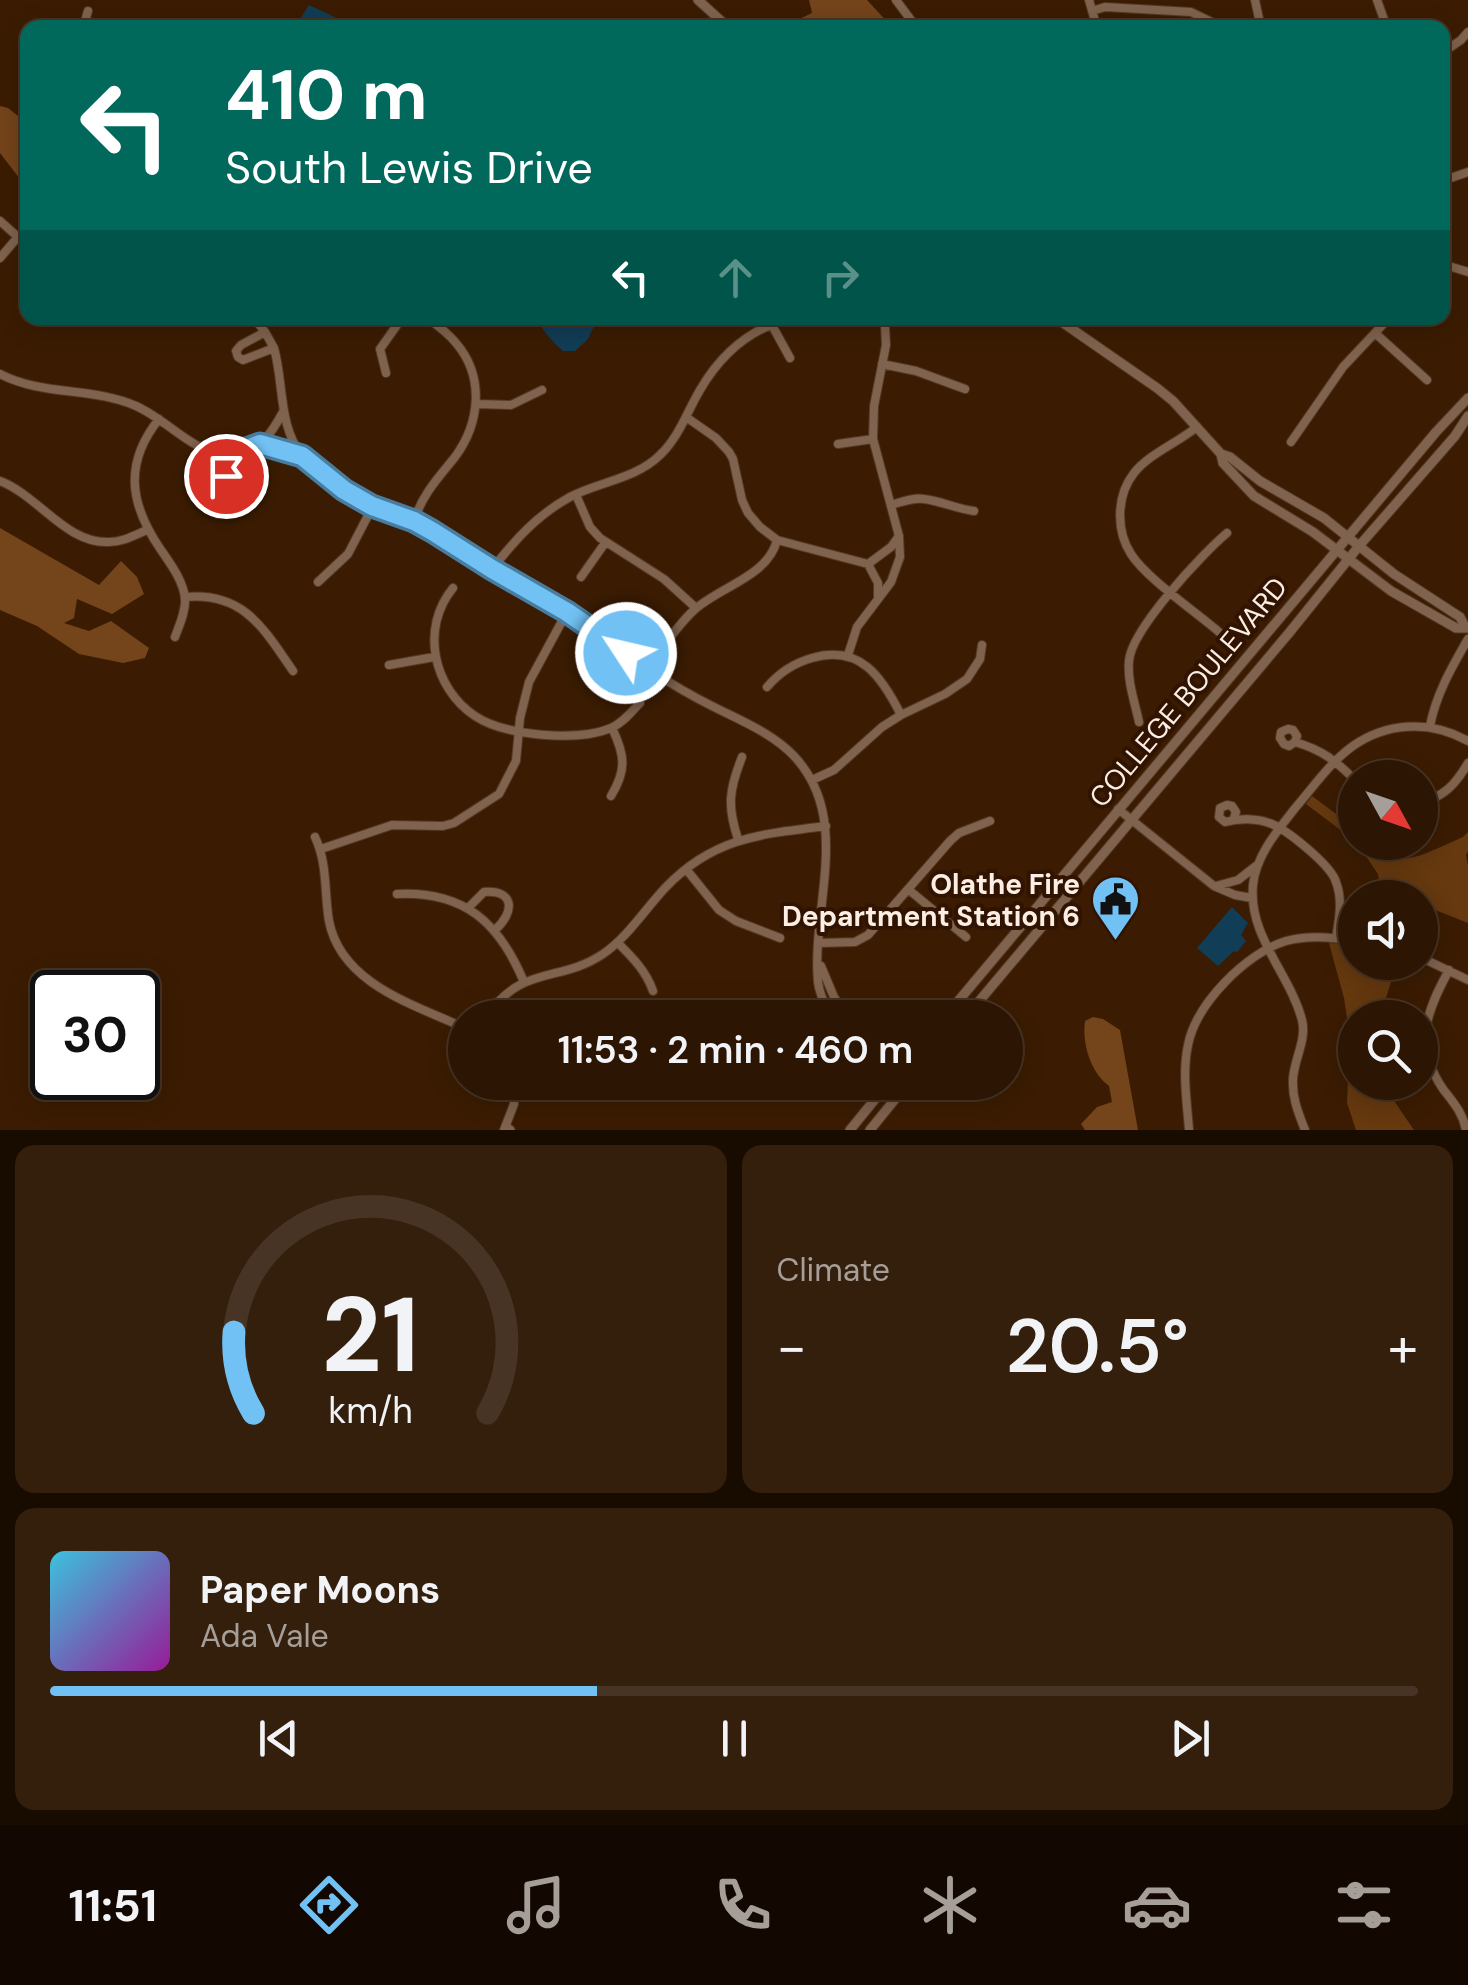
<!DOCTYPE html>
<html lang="en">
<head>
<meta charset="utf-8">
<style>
	:root { --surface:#2c1502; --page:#341e0c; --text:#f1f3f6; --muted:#a69f99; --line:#483424; --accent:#71c1f4 }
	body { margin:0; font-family:"DM Sans",sans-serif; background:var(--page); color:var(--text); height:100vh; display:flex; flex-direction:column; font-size:38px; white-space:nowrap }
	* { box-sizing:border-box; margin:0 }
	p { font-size:32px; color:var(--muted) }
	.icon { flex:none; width:55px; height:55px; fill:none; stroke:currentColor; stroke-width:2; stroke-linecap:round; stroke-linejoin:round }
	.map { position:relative; height:1130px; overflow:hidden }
	.panel { display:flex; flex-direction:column; gap:15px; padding:15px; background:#180c01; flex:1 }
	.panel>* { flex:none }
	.hud { position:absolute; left:20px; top:20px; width:1430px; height:305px; border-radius:20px; box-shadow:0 5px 25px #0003,0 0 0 2px var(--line); background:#00695c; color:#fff; overflow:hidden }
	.needle { width:65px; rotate:130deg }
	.fabs { position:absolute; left:1338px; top:760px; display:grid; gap:20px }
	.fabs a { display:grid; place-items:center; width:100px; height:100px; border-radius:50%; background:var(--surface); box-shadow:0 5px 25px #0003,0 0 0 2px var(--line); font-size:50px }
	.speed { position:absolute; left:30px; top:970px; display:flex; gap:20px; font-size:50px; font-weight:700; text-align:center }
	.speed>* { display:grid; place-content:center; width:130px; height:130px; border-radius:50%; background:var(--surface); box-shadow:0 5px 25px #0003,0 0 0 2px var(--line); line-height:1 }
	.speed .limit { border:5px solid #111; border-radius:15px; background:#fff; color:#111 }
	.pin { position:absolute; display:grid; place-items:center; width:85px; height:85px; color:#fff; margin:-42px; border:5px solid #fff; border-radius:50%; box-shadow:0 2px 10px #0007 }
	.me { position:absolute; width:110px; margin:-55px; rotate:305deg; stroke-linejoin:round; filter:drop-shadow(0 0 8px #0008) }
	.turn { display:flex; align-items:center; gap:35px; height:210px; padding:0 40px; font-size:45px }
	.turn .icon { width:130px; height:130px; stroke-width:2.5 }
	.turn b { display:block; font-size:70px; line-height:85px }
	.lanes { display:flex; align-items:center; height:95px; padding:0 40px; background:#0003; justify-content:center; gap:50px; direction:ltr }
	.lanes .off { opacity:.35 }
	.big { font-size:75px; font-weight:600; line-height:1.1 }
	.panel .card { flex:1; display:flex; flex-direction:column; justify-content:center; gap:15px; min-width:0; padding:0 35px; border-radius:20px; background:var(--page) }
	.panel .dial { align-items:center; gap:0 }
	.dial svg { height:260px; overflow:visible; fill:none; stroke:var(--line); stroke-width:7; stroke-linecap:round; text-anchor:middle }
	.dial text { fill:var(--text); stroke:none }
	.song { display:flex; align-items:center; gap:30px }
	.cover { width:120px; height:120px; border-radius:15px; background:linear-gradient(135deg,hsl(190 70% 55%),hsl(300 70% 35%)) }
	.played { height:10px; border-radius:5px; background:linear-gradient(90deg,var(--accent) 40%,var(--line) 40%) }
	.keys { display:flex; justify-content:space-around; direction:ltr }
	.heat { display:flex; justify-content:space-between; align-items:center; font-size:55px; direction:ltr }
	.panel .tiles { flex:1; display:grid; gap:15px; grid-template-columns:1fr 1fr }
	.card:last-child { grid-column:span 2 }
	.trip { position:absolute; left:448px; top:1000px; width:575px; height:100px; border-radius:50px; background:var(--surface); box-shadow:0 5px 25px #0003,0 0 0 2px var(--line); font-weight:600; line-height:100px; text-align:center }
	.tab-bar { display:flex; height:160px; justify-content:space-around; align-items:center; background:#120801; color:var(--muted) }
	.tab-bar .icon { width:70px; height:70px }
	.tab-bar .current { color:var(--accent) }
	.tab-bar b { font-size:45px; color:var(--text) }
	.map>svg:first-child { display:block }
	.green { fill:#66390f }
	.forest { fill:#74441b }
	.water { fill:#113d56 }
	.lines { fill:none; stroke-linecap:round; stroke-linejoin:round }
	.minor-casing { stroke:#563922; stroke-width:10 }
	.tertiary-casing { stroke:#563922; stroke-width:11 }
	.minor { stroke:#7f634e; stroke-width:8 }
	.tertiary { stroke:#7f634e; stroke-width:9 }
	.route-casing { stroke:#497d9f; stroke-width:25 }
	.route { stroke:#71c1f4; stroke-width:18 }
	.labels { text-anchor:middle; stroke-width:8; stroke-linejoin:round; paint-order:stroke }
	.street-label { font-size:28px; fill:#fceee4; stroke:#301300 }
	.poi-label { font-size:28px; font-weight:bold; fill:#fceee4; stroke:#301300; text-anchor:end }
</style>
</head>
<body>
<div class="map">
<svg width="1468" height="1130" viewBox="0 0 1468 1130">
	<rect width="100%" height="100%" fill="#3b1c02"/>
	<!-- green -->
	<path class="green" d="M1312,796L1355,828V841L1306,804Z
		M1468,832V851L1466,855L1468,865V923L1420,904V898L1381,897L1378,874L1357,843C1383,842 1374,847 1393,857C1410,865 1445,844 1463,837Z
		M1329,943L1355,944V962L1397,963L1380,1017L1355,1018V1082L1386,1083L1388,1092L1414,1130H1356L1347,1103L1350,1037L1344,998Z"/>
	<!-- forest -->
	<path class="forest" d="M809,0H867L892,27H791L789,24L812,13Z
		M0,106L8,108L27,123V184L23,183L0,153Z
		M0,528L99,585L121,561L137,577L144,594L112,614L77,599L74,618L64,623L89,631L111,621L149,648L145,658L123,663L79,654L37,626L0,610Z
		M1093,1017L1103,1019L1120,1030L1138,1130H1085L1081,1124L1097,1107L1112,1102L1109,1086C1090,1072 1082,1043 1085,1021Z"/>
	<!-- water -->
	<path class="water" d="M309,5L356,27H295Z
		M537,318H598L588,339L575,351H563C552,341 542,331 537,318Z
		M1232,907L1248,923L1241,935L1246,941L1237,952L1234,951L1218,966L1197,948Z"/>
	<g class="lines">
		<defs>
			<path id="minor" d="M896,0L917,28
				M1089,0L1097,28
				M1255,0L1261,28
				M1377,0L1387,28
				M1092,11L1105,7L1191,12L1224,28
				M83,28L88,11
				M1442,53L1461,40L1468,32
				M1442,181L1468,172
				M0,221L28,246
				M0,258L17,238
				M1442,264L1468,272
				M254,318L265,332L274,348L243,360L238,357L236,351L241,345L265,332
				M768,318L790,358
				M1375,333L1427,380
				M274,348C284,383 278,427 303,457C307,462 315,467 320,471C336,484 352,496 371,505C389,514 409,518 427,528C449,540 469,556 491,568C528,591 566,610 602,634C619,646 634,660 651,671C670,683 690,695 710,705C739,720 771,732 794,756C853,819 811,907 818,982C819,994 826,1007 831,1018
				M882,364L916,371L965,389
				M386,373L380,349L402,318
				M0,374C42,396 93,387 136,406C166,419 190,450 224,455C230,455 233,454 239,452C265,443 270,436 283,412
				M477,404L511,405L542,390
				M686,417L716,438L729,452L733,459L742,500L748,513L760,527L777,540L868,564L891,547L899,536
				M159,419C123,464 130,505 161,550C170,563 184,582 185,599C186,611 179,626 175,637
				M1197,427C1177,443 1149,454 1134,473C1116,496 1116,531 1131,554C1146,578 1196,612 1219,632
				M1291,442L1343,367L1389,318
				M260,444L302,456
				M838,444L873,439
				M0,481C39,496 66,544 109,542C123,542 135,535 147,530
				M576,495L590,527L600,538L664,579L696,608
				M891,505C902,502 913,497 924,499C941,501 957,509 974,511
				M217,514L222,499L227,456
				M414,521C422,495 438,478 455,457C480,423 485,377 456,343C448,333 437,325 427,318
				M868,564L878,583V597
				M492,569C515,540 537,515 570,497C598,482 636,479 660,455C679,437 687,412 700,390C721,354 752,327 793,318
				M581,577L605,543
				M318,582L348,554L373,506
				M453,588C420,628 433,688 475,716C505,736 578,742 611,728C623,723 631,712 640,703
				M186,597C244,592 264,629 293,671
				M848,655L857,627L891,582L900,557L899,536L873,439L874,406L886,345L885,326L881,318
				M389,665L434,657
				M647,669C662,649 675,628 693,611C718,587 768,577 777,540
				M767,687C779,673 794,663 812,658C860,644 882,677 901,715
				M1139,722C1135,703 1127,681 1129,661C1131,630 1202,554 1227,533
				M1430,726C1436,694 1452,667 1468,639
				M1295,742L1297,736L1293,730L1288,729L1281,732L1280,738L1284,744L1289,746L1295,742C1322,750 1335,760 1355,780
				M812,780L834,770L882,727L901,715L945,694L967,679L980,659L982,645
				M611,796C627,770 625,755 612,728
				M1420,805C1445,794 1454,787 1468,763
				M1118,809L1214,886L1235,895L1252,898
				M1234,818L1236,812L1232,806L1227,805L1220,808L1219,817L1225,822C1239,818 1257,818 1272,824C1288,831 1331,865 1336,882C1343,900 1339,920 1336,938
				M315,837C328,865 324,892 329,921C341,984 415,1005 465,1028
				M738,839C727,806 729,790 742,757
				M321,849L392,825L443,826L454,823L499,794L516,761L520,718L529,682L567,612
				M686,869L719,910L736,921L780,938
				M1216,886L1238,880L1256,866
				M909,890L966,937
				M397,894C464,891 499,922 524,982
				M468,908L484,892C515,890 515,912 495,930
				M618,943C633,958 646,971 653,991
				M818,943L855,942L868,935L950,841L959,833L990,821
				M1420,957L1468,980
				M821,966L834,997L848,1018
				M1449,970C1426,1012 1413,1045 1443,1089C1453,1102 1463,1113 1466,1130
				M485,1018C523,963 558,984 603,954C628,937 645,909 666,887C714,837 762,834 826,826
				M504,1130L514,1104V1082
				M1189,1130C1187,1102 1182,1073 1188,1045C1196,1004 1246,953 1286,941C1307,935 1333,937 1355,941
				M1305,1130C1298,1112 1292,1098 1293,1079C1294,1059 1307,1040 1302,1020C1290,974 1248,936 1253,885C1256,855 1278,830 1296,807C1315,785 1334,757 1359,742C1394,721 1434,722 1468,741"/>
			<path id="tertiary" d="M698,0L729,28
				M1056,318L1157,388L1173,401L1221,454L1223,463L1254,496L1313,532L1391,591L1456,628H1468
				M1221,454L1230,457L1260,481L1324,518L1394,574L1460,617L1465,627
				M944,1018L1436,432L1468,398
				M965,1018L1289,633L1359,546L1455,436L1468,416
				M506,1127L510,1130
				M850,1130L889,1082
				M870,1130L909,1082"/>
		</defs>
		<!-- minor casing -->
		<use href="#minor" class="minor-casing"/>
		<!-- tertiary casing -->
		<use href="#tertiary" class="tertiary-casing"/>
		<!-- minor -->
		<use href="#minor" class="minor"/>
		<!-- tertiary -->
		<use href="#tertiary" class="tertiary"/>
	</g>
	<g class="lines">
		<defs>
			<path id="route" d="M226,476L227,456L260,444L302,456L344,490L372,506L414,521L432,531L492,569L567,612L626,653"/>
		</defs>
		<!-- route casing -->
		<use href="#route" class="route-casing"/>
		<!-- route -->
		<use href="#route" class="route"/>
	</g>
	<!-- icons -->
	<defs>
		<symbol id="civic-pin" viewBox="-11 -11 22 30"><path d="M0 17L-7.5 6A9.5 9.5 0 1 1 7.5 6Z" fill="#71c1f4" stroke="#301300"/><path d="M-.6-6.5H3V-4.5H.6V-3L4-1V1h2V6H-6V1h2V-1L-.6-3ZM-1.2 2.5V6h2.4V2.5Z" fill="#111"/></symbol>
	</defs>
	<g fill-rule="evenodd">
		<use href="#civic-pin" x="1088" y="872" width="55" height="75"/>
	</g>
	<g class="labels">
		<!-- street labels -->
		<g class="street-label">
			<text transform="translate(1188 692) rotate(-50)" y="10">COLLEGE BOULEVARD</text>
		</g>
		<!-- poi labels -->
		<g class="poi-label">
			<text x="1080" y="894">Olathe Fire<tspan x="1080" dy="32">Department Station 6</tspan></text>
		</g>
	</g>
</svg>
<div class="fabs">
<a><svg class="needle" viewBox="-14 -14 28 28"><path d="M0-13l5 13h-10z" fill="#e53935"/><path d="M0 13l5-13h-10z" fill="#a69f99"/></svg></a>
<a><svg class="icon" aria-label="sound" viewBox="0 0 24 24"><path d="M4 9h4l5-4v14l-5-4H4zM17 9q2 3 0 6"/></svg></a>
<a><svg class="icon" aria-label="search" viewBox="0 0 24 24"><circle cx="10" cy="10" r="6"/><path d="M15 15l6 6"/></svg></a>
</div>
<div class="speed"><div class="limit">30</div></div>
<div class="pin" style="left:226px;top:476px;background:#d93025"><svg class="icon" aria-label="arrive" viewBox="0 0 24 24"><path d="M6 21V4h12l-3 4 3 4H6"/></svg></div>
<svg class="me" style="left:626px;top:653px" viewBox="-20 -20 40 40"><circle r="17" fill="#71c1f4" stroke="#fff" stroke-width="3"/><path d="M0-11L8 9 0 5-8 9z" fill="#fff"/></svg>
<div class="trip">11:53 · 2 min · 460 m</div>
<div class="hud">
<div class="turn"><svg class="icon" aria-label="left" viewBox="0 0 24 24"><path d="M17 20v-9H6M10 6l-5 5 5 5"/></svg><div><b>410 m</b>South Lewis Drive</div></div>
<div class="lanes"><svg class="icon" aria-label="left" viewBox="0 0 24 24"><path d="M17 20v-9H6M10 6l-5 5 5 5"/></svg><svg class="icon off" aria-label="ahead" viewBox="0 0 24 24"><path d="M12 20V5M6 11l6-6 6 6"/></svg><svg class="icon off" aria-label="right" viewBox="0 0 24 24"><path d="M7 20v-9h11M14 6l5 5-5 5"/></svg></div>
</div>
</div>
<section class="panel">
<div class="tiles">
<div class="card dial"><svg viewBox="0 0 100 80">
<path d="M14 69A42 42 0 1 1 86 69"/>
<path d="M14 69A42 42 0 0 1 8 44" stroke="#71c1f4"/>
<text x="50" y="56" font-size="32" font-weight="700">21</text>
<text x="50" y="72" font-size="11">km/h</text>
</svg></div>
<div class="card"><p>Climate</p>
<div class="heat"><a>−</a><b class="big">20.5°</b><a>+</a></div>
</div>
<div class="card">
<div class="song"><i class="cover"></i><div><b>Paper Moons</b><p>Ada Vale</p></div></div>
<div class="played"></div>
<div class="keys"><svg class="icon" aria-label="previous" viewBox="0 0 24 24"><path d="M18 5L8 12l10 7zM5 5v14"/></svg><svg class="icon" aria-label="pause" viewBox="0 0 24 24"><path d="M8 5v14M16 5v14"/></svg><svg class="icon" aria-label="next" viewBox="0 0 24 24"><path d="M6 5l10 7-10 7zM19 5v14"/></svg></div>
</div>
</div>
</section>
<nav class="tab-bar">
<b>11:51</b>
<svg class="icon current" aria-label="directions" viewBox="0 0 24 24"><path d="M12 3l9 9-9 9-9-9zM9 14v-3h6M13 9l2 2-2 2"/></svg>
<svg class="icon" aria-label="music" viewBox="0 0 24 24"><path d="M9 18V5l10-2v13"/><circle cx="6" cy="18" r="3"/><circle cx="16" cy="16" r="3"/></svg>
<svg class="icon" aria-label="phone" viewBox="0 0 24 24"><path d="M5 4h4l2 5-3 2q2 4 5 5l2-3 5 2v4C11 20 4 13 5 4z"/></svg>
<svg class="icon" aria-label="climate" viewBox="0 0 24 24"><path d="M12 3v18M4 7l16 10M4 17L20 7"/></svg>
<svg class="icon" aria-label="car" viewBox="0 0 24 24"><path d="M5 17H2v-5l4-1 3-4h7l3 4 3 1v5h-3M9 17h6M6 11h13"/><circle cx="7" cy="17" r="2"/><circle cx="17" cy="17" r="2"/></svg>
<svg class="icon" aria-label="filters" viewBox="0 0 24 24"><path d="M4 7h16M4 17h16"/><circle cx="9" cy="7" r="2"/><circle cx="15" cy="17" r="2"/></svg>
</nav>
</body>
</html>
